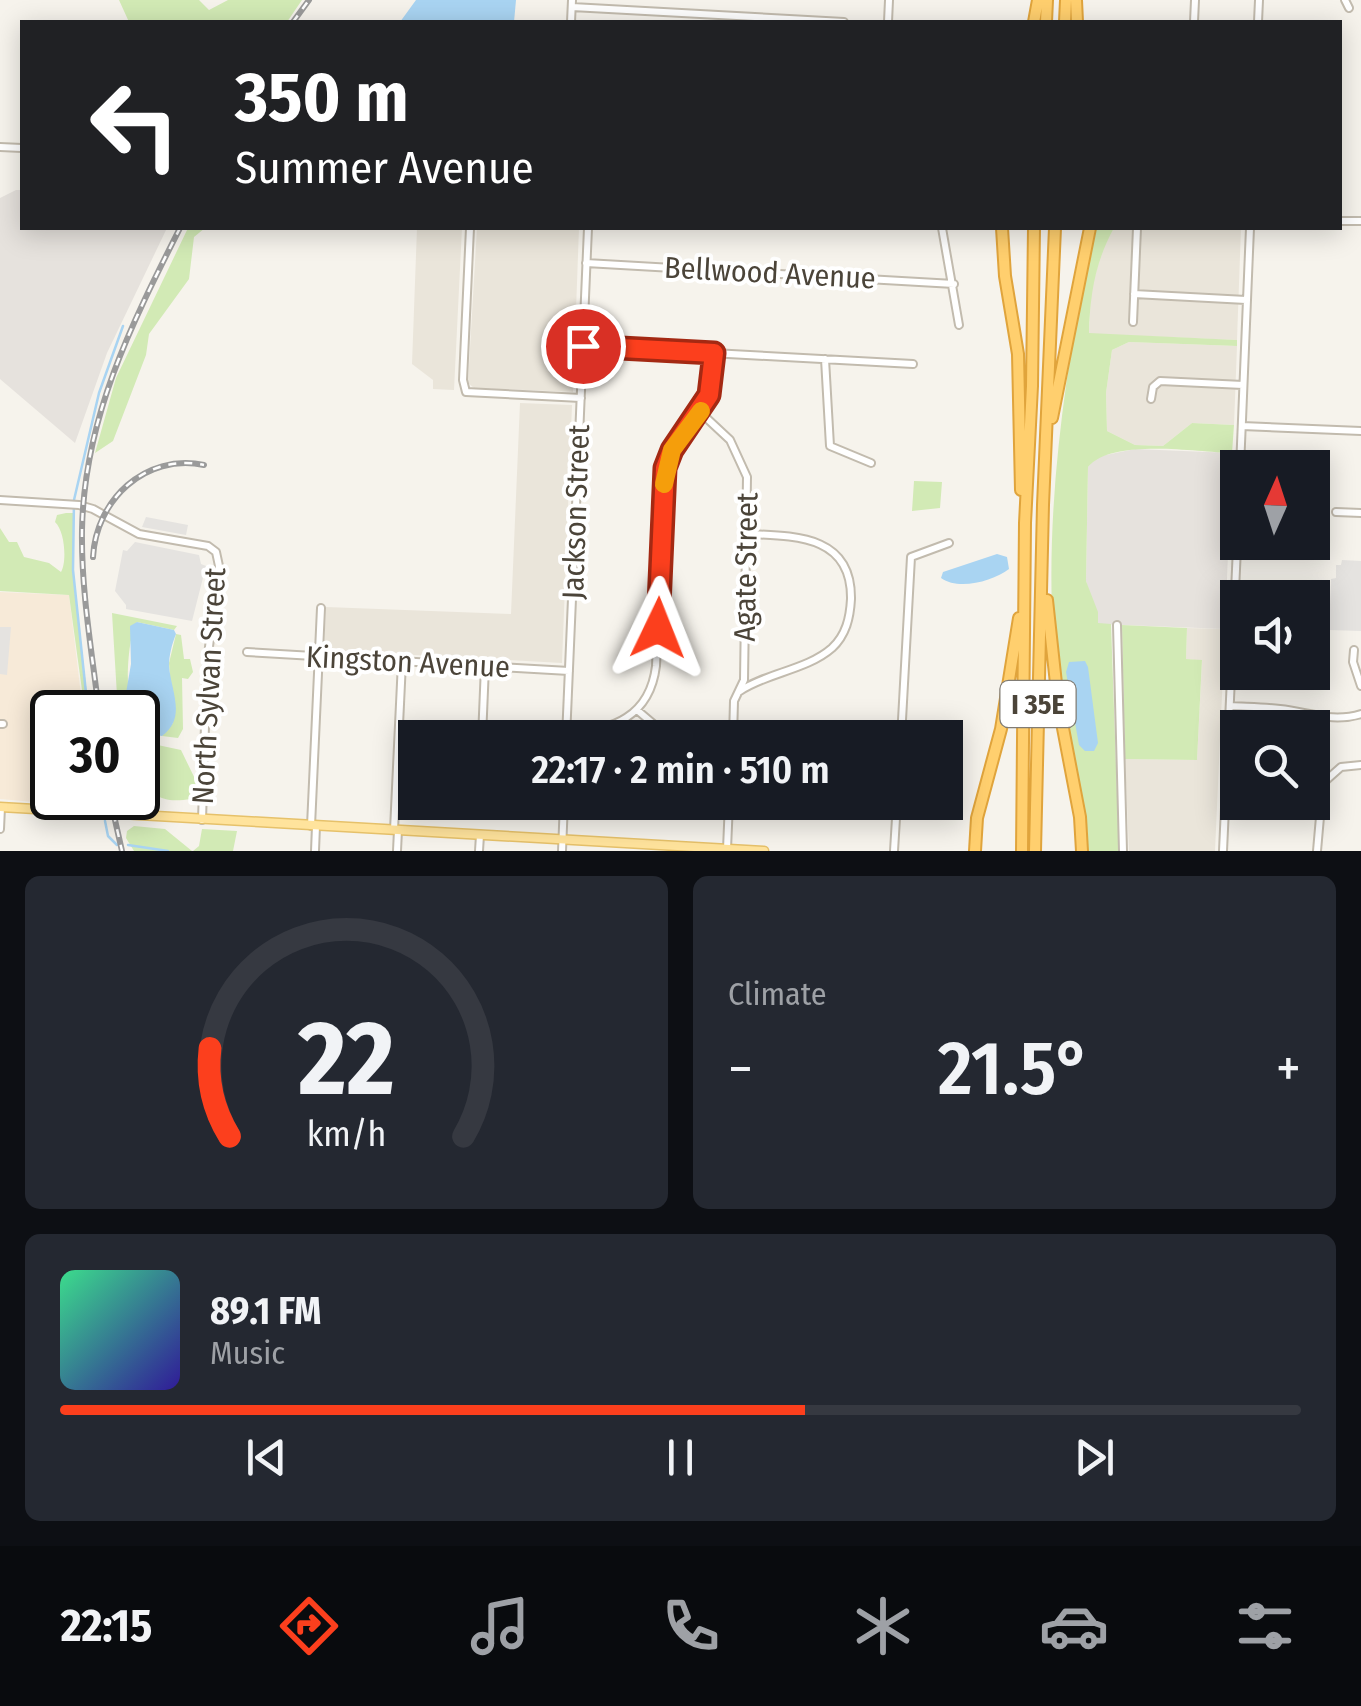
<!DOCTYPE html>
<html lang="en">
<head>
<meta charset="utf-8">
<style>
	:root { --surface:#171b24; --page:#242831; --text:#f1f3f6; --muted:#9ea1a6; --line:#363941; --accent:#fc3f1d }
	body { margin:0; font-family:"Fira Sans Condensed",sans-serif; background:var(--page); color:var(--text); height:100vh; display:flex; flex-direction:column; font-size:38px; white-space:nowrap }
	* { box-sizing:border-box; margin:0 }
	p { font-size:32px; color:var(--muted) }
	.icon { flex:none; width:55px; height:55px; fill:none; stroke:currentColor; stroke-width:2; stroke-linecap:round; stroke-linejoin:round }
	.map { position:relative; height:851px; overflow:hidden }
	.drawer { display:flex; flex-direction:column; gap:25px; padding:25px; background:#0d0f14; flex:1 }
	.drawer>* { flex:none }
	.banner { position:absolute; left:20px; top:20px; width:1322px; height:210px; border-radius:0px; box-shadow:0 5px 25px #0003; background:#202124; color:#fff; overflow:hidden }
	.needle { width:65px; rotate:3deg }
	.tools { position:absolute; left:1220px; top:450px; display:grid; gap:20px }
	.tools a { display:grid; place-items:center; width:110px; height:110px; border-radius:0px; background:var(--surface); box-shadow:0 5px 25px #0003; font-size:50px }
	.speed { position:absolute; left:30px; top:690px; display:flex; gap:20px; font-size:50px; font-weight:700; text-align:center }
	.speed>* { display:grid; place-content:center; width:130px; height:130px; border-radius:50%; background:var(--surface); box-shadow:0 5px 25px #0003; line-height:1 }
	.speed .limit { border:5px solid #111; border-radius:15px; background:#fff; color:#111 }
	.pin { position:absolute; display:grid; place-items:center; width:85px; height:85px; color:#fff; margin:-42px; border:5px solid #fff; border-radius:50%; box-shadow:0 2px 10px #0007 }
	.me { position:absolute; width:110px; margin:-55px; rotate:2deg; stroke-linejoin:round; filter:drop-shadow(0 0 8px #0008) }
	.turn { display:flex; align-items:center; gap:35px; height:210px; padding:0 50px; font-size:45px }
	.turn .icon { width:130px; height:130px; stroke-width:2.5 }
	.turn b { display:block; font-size:70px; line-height:85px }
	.big { font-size:75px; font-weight:600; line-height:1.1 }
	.drawer .card { flex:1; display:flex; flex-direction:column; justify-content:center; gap:15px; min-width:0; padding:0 35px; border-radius:15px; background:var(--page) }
	.drawer .dial { align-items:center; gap:0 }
	.dial svg { height:260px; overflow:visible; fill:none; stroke:var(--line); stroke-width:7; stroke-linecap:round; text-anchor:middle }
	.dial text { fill:var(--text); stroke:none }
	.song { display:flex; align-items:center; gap:30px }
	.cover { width:120px; height:120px; border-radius:15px; background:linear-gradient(135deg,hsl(150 70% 55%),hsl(250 70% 35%)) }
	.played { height:10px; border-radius:5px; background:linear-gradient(90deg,var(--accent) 60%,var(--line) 60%) }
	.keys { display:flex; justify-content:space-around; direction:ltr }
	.heat { display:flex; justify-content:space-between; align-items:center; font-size:55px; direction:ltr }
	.drawer .tiles { flex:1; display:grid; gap:25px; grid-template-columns:1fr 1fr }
	.card:last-child { grid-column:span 2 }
	.trip { position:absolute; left:398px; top:720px; width:565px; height:100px; border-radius:0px; background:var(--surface); box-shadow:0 5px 25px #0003; font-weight:600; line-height:100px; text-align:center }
	.dock { display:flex; height:160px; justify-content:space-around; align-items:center; background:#090b0e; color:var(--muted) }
	.dock .icon { width:70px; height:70px }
	.dock .selected { color:var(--accent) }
	.dock b { font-size:45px; color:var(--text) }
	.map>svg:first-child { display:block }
	.residential { fill:#eae5da }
	.commercial { fill:#f7ead8 }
	.industrial { fill:#e6e2dd }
	.green { fill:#d2eab5 }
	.parking { fill:#e5e3e0 }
	.water { fill:#a9d4f2 }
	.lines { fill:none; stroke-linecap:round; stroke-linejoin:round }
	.stream { stroke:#a9d4f2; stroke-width:2.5 }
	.minor-casing { stroke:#c2bbae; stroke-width:10 }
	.major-casing { stroke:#e6c16a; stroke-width:11 }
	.highway-casing { stroke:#e0a43c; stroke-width:14 }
	.minor { stroke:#fff; stroke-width:6 }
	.major { stroke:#ffe39c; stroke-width:8 }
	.highway { stroke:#ffcf6e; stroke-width:10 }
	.rail-casing { stroke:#9a9a9a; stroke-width:6 }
	.rail { stroke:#fff; stroke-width:2.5; stroke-dasharray:8; stroke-linecap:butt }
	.route-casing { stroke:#a42913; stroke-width:25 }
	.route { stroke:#fc3f1d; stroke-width:18 }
	.slow { stroke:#f59e0b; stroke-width:18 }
	.labels { text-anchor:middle; stroke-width:8; stroke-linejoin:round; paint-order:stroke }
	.shield { fill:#fff; stroke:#817c74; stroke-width:2.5 }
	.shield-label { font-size:28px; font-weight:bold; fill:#4b4439 }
	.street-label { font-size:30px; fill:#4b4439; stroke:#fff }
</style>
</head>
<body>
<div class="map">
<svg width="1361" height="851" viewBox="0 0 1361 851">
	<rect width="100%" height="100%" fill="#f6f3ec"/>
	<!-- residential -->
	<path class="residential" d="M417,228H462L454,390L433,389V380L412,364Z
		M477,228H579L573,392L474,388L468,383Z
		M1114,228H1241L1237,340L1089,334L1091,291L1102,249Z
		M1129,342L1237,346L1234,425L1192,423L1163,446L1135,445L1107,431L1106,393L1112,350Z
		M520,403L572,405L562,663L324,650L326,607L511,614Z
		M1187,628L1225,629L1215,851H1129L1125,759L1197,760L1202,661L1186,659Z"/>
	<!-- commercial -->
	<path class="commercial" d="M0,592L69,595L83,712H52V798H80L79,806L0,799Z"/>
	<!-- industrial -->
	<path class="industrial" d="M16,190H22V228H167L107,353L75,443L0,379V198Z
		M1135,449L1232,453L1225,629L1098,624L1086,581L1088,467L1096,457Z"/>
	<!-- green -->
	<path class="green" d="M119,0H199L209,10L228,0H302L287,22H129Z
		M188,228H205L194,237L189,279L149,334L146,355L113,441L95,453L116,378Z
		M1092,228H1114C1095,262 1090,295 1089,333L1237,340V346L1129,342L1112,350L1106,393L1107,431L1135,445L1163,446L1192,423L1234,425L1232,453C1196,452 1112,438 1088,467L1086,581L1098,612V623L1111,624L1119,851H1088C1089,814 1076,781 1069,746C1061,709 1055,669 1053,632C1045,496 1068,361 1092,228Z
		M914,481L942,482L940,508L912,511Z
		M66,513H73V570L89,712H85L69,595L0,591V528L9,542H17L24,557L49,563L61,572C67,562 65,531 55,522L57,515Z
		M112,613L177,626L174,630L137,622C127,638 125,694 132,712H118Z
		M1122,625L1187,628L1186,659L1202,660L1197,760L1125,759Z
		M176,634L181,635L184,659H190L193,672L188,679L182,678L183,729L178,738L162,736L173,723L169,663Z
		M138,722L145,731L139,741L181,750L198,785L191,799C163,803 152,798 140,773L141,770L152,771L155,767L147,758L138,760Z
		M134,826L165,829L192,851H134L126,838L127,831Z
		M202,829L237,831L233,851H193L199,846Z"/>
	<!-- parking -->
	<path class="parking" d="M146,517L188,525L186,535L142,527Z
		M135,542L199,555L201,564L206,566L192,621L126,609V605L115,591L123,550L127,551Z
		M1342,560L1361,561V631L1329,630L1331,579L1336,578V565H1341Z
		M0,627H11L7,675L0,674Z"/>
	<!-- water -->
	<path class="water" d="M416,0H516L514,22H400Z
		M997,554L1007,557L1009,569C993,581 959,591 941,578L943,572Z
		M137,622L174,630L176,634C172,644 169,655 169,666C171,691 187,718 162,736C147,734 138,728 138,712H132L126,693L131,664L130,626Z
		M1085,661L1088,667L1098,743L1094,751H1085L1079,745L1066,672L1069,662Z"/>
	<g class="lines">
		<!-- stream -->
		<path class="stream" d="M88,712L73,570L74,500L99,393L123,326
			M102,798L103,804
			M105,821L108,836L117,845
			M128,845L168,851"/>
		<defs>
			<path id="minor" d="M1345,0L1349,8
				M572,7L844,22
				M571,22L572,0
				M888,22L889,0
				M1194,22L1195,0
				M1258,22L1259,0
				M0,147L22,148
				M1340,221H1361
				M470,228L463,380L466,392L581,398
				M942,228L959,325
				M586,263L954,284
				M1134,294L1246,300
				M1133,322L1137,228
				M583,346L913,364
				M825,359L830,446L871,463
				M1151,399L1153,387L1160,381L1243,385
				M700,412L730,440L747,477L744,680L734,701L733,738
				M1242,426L1361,431
				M1240,468L1250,228
				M0,500L79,505L93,509L139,534L208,546L216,552L219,566L207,663L202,820
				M1336,512L1361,513
				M1117,625L1123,851
				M1354,650L1353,662L1361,686
				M247,652L569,671
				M740,691C766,673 807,670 832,648C846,635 850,618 851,599C852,535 795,536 748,534
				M1230,706C1247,707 1264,707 1280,709C1309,712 1332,723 1361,714
				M637,710L670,738
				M0,724H3
				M567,730C613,733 650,715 656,666L665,468L672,450L709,395L714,353
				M482,738L485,666
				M566,738L588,228
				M901,738L911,557L949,543
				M311,826L321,608
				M0,829L1,807
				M394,830L402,662
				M727,849L729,802
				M315,851L316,826
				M397,851L398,830
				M479,851L480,835
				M562,851L564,802
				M894,851L897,802
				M1223,851L1238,526
				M1317,851L1323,783L1341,767L1361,765"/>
			<path id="major" d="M0,807L764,851"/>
			<path id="highway" d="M1076,0L1077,22
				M1034,22L1038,0
				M1046,22L1047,0
				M1065,22L1066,0
				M1002,228L1005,276L1018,354L1021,490
				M1052,418L1090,228
				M1047,600L1058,702L1080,817L1082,851
				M975,851L977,818L1001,729L1019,618
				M1022,851L1025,523L1032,386L1034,228
				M1035,851L1043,505L1055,228"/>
		</defs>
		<!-- minor casing -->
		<use href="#minor" class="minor-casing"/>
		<!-- major casing -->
		<use href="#major" class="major-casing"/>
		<!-- highway casing -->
		<use href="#highway" class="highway-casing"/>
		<!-- minor -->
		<use href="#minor" class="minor"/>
		<!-- major -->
		<use href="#major" class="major"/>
		<!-- highway -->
		<use href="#highway" class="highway"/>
		<defs>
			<path id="rail" d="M293,22L309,0
				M93,557C96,500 145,453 204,465
				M99,712C92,652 81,591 82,530C84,418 131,325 180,228
				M110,798L122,851"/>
		</defs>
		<!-- rail casing -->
		<use href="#rail" class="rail-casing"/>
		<!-- rail -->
		<use href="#rail" class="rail"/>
	</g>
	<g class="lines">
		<defs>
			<path id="route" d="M583,346L714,353L709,395L672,450L665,468L658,628"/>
		</defs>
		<!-- route casing -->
		<use href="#route" class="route-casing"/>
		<!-- route -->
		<use href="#route" class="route"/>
		<!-- slow -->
		<path class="slow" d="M664,484L672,450L701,411"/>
	</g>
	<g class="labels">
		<!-- shield labels -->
		<rect class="shield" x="1000.5" y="681" width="75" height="46" rx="8"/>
		<g class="shield-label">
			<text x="1038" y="714">I 35E</text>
		</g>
		<!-- street labels -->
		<g class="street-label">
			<text transform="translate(770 273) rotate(3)" y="10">Bellwood Avenue</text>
			<text transform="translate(576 512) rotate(-88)" y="10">Jackson Street</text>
			<text transform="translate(746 567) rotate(-89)" y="10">Agate Street</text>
			<text transform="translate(408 662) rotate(3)" y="10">Kingston Avenue</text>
			<text transform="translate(209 686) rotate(-87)" y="10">North Sylvan Street</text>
		</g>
	</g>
</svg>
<div class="tools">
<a><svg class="needle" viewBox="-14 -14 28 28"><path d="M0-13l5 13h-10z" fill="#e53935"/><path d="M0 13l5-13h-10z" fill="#9ea1a6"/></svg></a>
<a><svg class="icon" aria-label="sound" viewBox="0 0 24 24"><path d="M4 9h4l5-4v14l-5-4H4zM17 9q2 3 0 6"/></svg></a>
<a><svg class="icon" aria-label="search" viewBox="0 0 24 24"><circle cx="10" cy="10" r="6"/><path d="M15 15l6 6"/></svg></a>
</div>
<div class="speed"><div class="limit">30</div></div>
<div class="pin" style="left:583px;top:346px;background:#d93025"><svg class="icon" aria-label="arrive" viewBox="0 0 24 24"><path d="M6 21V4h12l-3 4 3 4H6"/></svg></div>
<svg class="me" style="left:658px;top:628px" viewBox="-20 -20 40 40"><path d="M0-17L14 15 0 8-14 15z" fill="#fc3f1d" stroke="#fff" stroke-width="4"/></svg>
<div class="trip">22:17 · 2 min · 510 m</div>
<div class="banner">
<div class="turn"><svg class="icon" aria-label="left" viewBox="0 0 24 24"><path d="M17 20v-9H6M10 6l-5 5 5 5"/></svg><div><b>350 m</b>Summer Avenue</div></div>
</div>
</div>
<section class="drawer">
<div class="tiles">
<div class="card dial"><svg viewBox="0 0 100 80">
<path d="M14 69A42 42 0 1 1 86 69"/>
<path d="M14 69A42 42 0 0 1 8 42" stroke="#fc3f1d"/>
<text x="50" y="56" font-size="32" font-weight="700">22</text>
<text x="50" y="72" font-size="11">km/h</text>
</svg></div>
<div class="card"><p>Climate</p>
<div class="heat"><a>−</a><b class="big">21.5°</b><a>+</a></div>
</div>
<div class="card">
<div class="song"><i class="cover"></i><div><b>89.1 FM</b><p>Music</p></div></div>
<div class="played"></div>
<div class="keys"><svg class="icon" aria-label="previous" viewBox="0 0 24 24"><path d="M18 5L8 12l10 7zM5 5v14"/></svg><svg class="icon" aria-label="pause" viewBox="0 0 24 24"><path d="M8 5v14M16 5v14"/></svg><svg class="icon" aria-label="next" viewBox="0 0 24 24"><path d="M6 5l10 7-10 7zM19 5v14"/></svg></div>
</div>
</div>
</section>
<nav class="dock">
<b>22:15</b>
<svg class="icon selected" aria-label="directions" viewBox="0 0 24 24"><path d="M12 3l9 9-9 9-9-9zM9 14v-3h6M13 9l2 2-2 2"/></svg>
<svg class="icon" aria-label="music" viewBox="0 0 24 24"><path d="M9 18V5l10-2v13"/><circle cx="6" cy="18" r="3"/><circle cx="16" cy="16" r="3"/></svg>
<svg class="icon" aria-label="phone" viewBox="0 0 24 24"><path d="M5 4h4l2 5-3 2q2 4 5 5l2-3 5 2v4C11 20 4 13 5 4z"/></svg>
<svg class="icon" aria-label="climate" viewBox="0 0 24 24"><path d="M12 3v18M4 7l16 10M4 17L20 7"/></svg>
<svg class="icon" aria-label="car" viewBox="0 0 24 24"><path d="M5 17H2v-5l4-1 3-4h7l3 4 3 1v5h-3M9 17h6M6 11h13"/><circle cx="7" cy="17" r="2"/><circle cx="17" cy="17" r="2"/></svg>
<svg class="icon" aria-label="filters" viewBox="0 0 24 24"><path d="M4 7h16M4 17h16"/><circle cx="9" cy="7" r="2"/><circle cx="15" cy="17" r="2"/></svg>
</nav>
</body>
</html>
